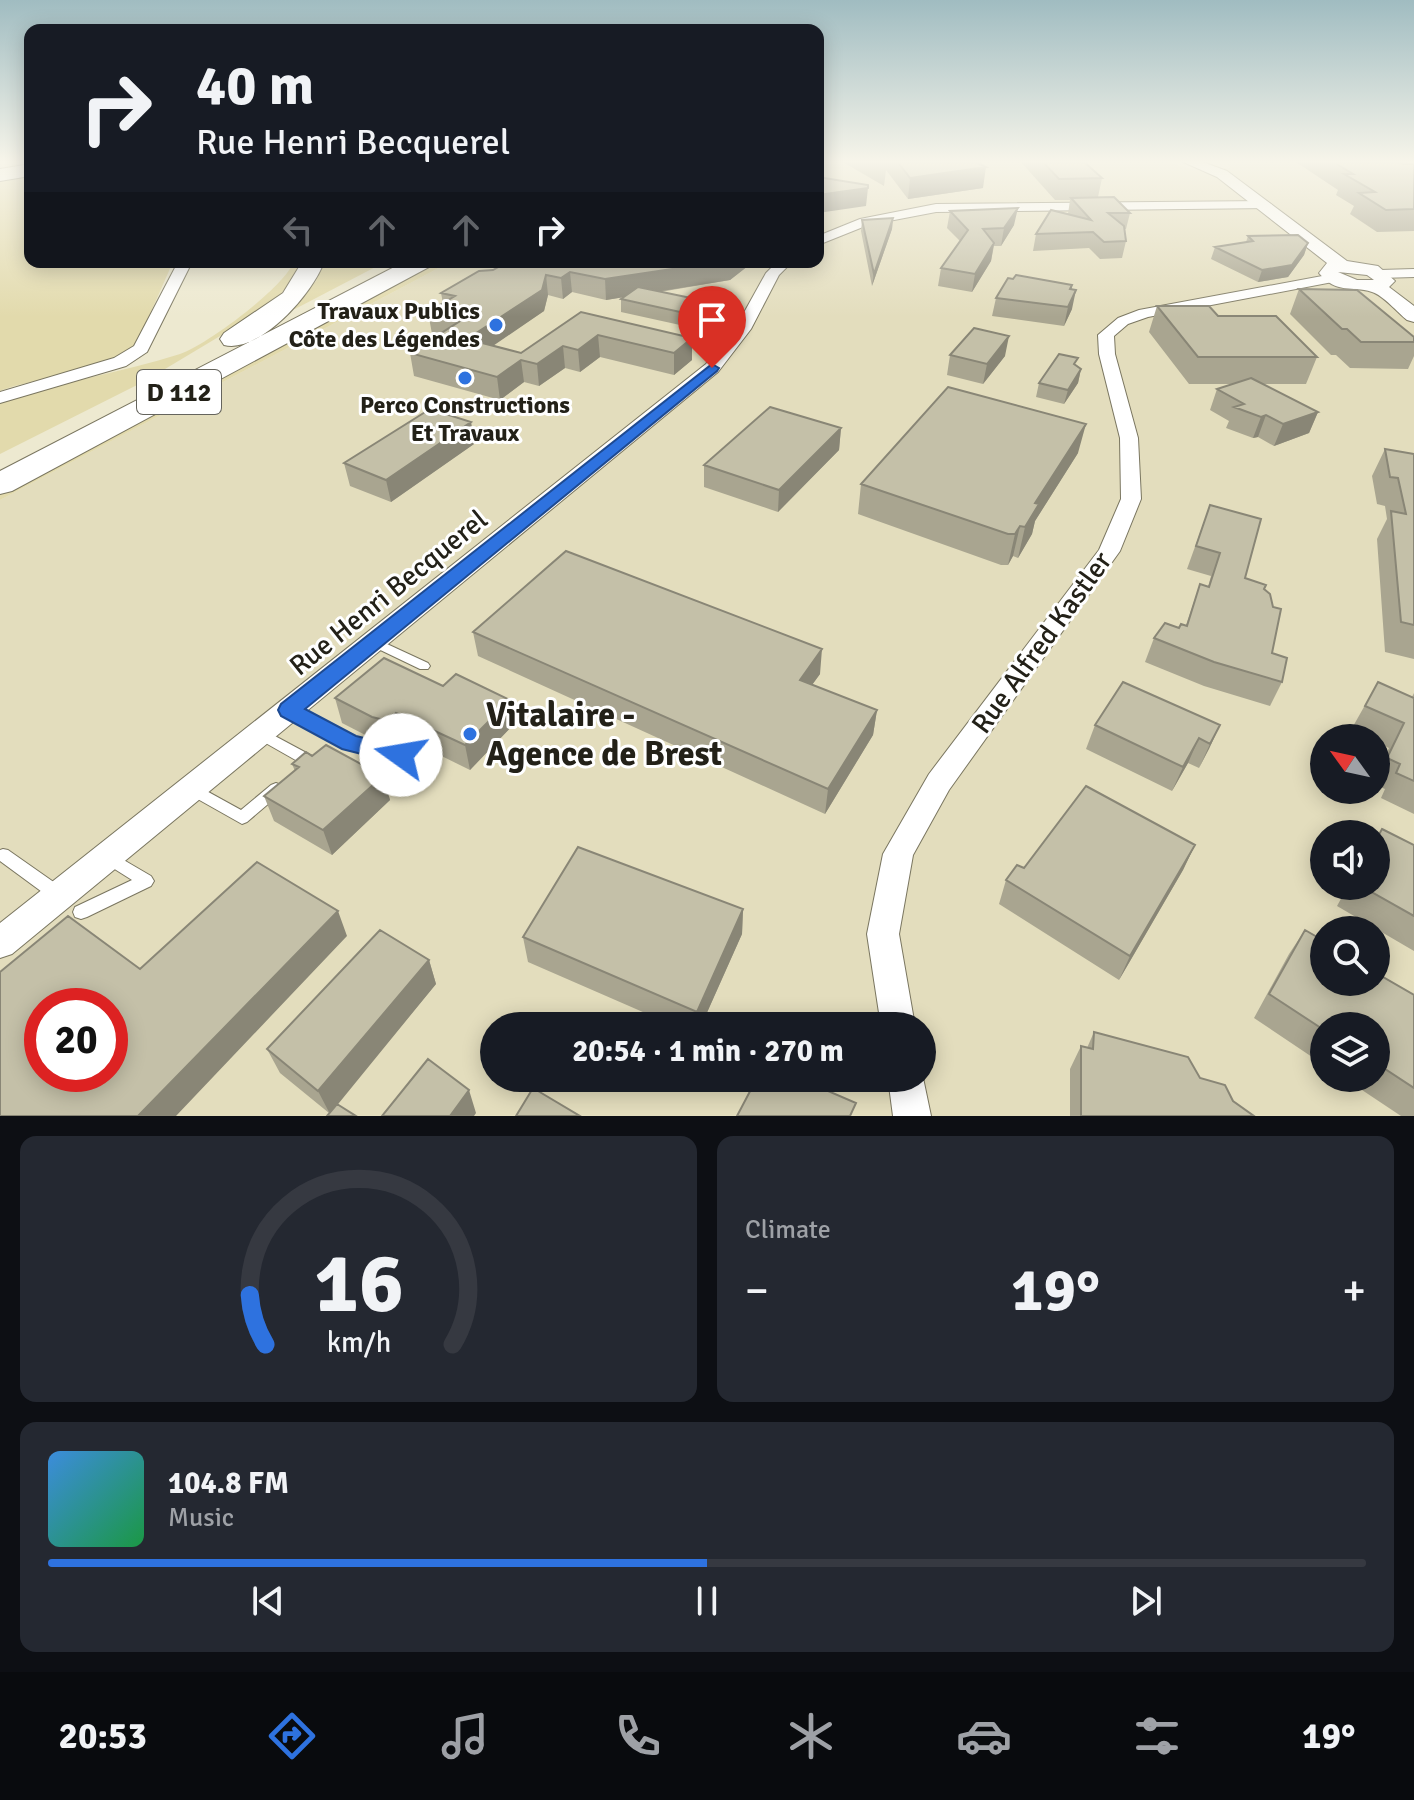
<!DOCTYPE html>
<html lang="en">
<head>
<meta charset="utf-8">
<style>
	:root { --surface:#171b24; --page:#242831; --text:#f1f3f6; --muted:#9ea1a6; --line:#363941; --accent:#2e72df }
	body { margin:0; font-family:Signika,sans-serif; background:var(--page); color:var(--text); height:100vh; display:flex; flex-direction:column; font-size:30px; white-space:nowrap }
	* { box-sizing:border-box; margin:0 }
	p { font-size:26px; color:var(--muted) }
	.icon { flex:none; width:44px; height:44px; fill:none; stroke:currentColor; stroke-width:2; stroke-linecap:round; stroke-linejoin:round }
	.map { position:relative; height:1116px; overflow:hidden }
	.details { display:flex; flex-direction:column; gap:20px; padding:20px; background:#0d0f14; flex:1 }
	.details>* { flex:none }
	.banner { position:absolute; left:24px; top:24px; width:800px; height:244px; border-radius:16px; box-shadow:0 4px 20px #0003; background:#171b24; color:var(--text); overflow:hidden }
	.needle { width:52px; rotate:303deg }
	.controls { position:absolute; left:1310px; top:724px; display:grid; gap:16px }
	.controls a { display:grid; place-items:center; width:80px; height:80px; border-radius:50%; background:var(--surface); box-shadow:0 4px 20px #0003; font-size:40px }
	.speed { position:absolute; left:24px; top:988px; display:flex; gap:16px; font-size:40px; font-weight:700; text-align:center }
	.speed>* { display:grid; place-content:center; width:104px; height:104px; border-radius:50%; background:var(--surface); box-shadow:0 4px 20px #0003; line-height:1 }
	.speed .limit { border:12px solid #d22; background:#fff; color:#111 }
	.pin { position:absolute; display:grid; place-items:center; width:68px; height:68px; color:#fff; margin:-82px -34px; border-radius:50% 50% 50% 0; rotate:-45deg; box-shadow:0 0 8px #0007 }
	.pin .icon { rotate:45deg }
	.me { position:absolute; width:88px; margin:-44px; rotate:283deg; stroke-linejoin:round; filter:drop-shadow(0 0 6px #0008) }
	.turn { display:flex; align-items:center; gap:28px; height:168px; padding:0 40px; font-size:36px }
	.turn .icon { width:104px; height:104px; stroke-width:2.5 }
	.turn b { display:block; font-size:56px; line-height:68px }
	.lanes { display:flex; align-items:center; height:76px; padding:0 40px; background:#0003; justify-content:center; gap:40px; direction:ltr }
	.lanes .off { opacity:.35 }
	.big { font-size:60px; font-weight:700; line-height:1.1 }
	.details .tile { flex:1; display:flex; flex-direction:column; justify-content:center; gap:12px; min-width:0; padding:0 28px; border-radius:16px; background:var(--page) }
	.details .dial { align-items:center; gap:0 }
	.dial svg { height:208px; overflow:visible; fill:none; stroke:var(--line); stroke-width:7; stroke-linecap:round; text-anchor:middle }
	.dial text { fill:var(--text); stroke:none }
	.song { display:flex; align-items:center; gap:24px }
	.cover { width:96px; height:96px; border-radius:12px; background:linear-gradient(135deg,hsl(210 70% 55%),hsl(140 70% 35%)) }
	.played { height:8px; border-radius:4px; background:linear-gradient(90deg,var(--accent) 50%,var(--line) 50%) }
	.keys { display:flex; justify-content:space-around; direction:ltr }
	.heat { display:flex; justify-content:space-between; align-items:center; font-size:44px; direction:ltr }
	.details .tiles { flex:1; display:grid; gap:20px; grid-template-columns:1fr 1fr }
	.tile:last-child { grid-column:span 2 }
	.trip { position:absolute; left:480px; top:1012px; width:456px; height:80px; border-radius:40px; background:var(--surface); box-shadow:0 4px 20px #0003; font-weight:700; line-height:80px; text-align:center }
	.menu { display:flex; height:128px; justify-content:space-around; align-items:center; background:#090b0e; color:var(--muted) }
	.menu .icon { width:56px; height:56px }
	.menu .on { color:var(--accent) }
	.menu b { font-size:36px; color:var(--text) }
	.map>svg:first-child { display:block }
	.built { fill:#e3ddbd; fill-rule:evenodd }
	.green { fill:#e2daac }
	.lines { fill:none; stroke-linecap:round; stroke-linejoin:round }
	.service-casing { stroke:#7a7660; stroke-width:2 }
	.minor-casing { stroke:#7a7660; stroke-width:2 }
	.tertiary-casing { stroke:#7a7660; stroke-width:2 }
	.primary-casing { stroke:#7a7660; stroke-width:2 }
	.trunk-casing { stroke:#7a7660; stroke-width:2 }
	.service { fill:#fff; fill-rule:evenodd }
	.minor { fill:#fff; fill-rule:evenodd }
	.tertiary { fill:#fff; fill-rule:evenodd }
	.primary { fill:#fff; fill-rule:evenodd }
	.trunk { fill:#fff; fill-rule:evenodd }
	.wall { fill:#a9a590 }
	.shaded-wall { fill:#898676 }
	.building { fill:#c4c0a8; stroke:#898676; stroke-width:2; fill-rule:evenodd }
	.route { fill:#2e72df; stroke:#1e4a91; stroke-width:2 }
	.poi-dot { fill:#2e72df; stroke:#fff; stroke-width:3 }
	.labels { text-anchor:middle; stroke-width:6; stroke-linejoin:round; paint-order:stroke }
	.far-poi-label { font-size:24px; font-weight:bold; fill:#232118; stroke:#fff; text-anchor:end }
	.shield { fill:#fff; stroke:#65645d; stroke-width:2 }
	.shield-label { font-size:26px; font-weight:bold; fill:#232118 }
	.street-label { font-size:28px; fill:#232118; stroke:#fff }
	.near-poi-label { font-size:34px; font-weight:bold; fill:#232118; stroke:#fff; text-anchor:start }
</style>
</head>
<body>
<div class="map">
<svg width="1414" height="1116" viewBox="0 0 1414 1116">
	<rect width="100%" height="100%" fill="#ede9d0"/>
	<!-- built -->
	<path class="built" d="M818,161H1163L1195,170L1230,168V161H1414V1116H0V500L450,262H818ZM1324,738H1376V790H1324ZM1324,834H1376V886H1324ZM1324,930H1376V982H1324ZM42,1006H110V1074H42ZM494,1026H922V1078H494ZM1324,1026H1376V1078H1324Z"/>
	<!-- green -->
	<path class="green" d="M30,174V262H173C165,279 140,341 130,351C110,371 31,378 0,391V178Z
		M294,262H302L299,271L272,305L145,381L0,454V402C59,382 120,373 180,354C207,345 282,289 294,262Z
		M323,262H385L295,309L290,308L316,281Z
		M440,262H450L0,500V494Z"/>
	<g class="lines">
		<defs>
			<path id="service" d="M374,638L428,663L430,666L428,669H420L370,645L368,642L370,639Z
				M289,705L354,739L401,750L406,751L408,755L406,759L401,760L345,747L284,713L282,710L284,707Z
				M260,728L314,757L316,761L309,769L304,770L299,769L297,765L299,762L255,737L253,733L255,729Z
				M192,783L241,810L271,785L276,783L281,785L283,789L281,793L247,822L242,824L187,793L185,789L187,785Z
				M3,849L8,850L65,890L67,895L65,900L59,902L53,900L0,861V850Z
				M110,852L151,876L154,881L151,886L87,917L81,919L75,917L73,912L75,907L132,880L105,863L102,858L105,853Z"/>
			<path id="minor" d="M1406,161H1414V165L1407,163Z
				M1266,201L1272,205L1270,208L936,212L868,225L818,245V236L860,219L936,204Z
				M178,262H192L147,352L126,366L0,403V392L114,358L134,346Z
				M777,262H792L779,275L751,329L718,372L12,954L0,958V923L706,364L736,327L766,273Z
				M1414,269V277L1380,278L1373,274L1380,270Z
				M1333,274L1340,278L1338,281L1148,317L1128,324L1114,336L1115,354L1138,438L1141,499L1120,551L949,790L913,855L899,934L915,1026H881L867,934L883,854L929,774L1099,550L1121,499L1120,438L1099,354L1098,335L1118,318L1139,310Z
				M922,1073L931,1116H893L888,1078H922Z"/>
			<path id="tertiary" d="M1181,161H1200L1227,171L1347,261L1378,266L1395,281L1389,287L1414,306V322L1407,320C1398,313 1383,295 1372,292C1351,285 1337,295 1319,273L1327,263L1217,177ZM1338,272L1367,275L1374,280H1357Z"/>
			<path id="primary" d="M30,164V176L0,181V169Z"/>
			<path id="trunk" d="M302,262H324C313,293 260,354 224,345L220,339L224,333L283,293Z
				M404,262H432L429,267L12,491L0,494V471Z"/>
		</defs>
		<!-- service casing -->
		<use href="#service" class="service-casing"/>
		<!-- minor casing -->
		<use href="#minor" class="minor-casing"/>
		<!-- tertiary casing -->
		<use href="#tertiary" class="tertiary-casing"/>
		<!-- primary casing -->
		<use href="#primary" class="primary-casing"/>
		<!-- trunk casing -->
		<use href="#trunk" class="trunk-casing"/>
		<!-- service -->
		<use href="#service" class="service"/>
		<!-- minor -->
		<use href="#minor" class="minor"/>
		<!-- tertiary -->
		<use href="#tertiary" class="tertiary"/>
		<!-- primary -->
		<use href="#primary" class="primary"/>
		<!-- trunk -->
		<use href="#trunk" class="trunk"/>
	</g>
	<!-- wall -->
	<path class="wall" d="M841,161H973L983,188L908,199L886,170L884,186Z
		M1020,161H1083L1102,178L1098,197L1130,213L1126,229H1124L1126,241L1122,258L1100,259L1089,248L1033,251L1036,234L1068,214L1070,200H1055Z
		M1296,161H1396L1403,164H1414V231L1377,232L1350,214L1354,206L1336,195L1338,190L1296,162Z
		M950,211L1014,225L1001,246H994L991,261L972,292L938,286L941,268L960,241L947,228Z
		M893,218L892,229L872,286L861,231L862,220Z
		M1248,236L1308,243L1304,255L1288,277L1258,282L1211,259L1215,247L1246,242Z
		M507,262H753L730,280L660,292L696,312L680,325L621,312V299L624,297L606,300L572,292L563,299L548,295L544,311L493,345L521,353L581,312L692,360L674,375L600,357L580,372L565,368L539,386L524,382L500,400L414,376L410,353L438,335L432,334L428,312L443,303L441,293L493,270Z
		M1072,285V309L1064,326L992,316L996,298Z
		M1299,289L1414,337V356L1408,369L1350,368L1336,355H1331L1290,314Z
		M1157,306L1218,316L1317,357L1306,384H1262L1318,412L1309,433L1274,446L1258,437L1253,438L1226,428L1229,421L1210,410L1217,389L1235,384H1189L1149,332Z
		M950,355L1005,356L983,384L947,375Z
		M1076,366L1081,369L1078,383L1064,404L1036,397L1039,383Z
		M471,422L474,444L391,502L350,486L344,463Z
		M841,428L839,450L778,512L704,487V465Z
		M1385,449L1414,454V659L1385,652L1377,539L1387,519L1385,506L1377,504L1372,476Z
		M1078,453L1035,521L1032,534L1018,558L1013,556L1008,565H1001L858,514L861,484Z
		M1210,505L1245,578L1264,589L1272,653L1282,682L1270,706L1204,686L1145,662L1154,638L1186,625L1200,584L1208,587L1211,576L1187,569Z
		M473,632L820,674L812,685L877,710L873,735L825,814L478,656Z
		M1378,682L1412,697L1414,693V814L1381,798L1385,789L1376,785V774L1389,748L1376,742V738H1368L1351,730Z
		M443,686L510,700L514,724L470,770L403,737L395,746L379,742L342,723L335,698Z
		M1095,725H1220L1199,768L1188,763L1172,791L1086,749Z
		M312,756L383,776L390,800L332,855L274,821L264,796L295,771L292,764Z
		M1382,829L1414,845V951L1337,906L1348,886H1376V838Z
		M1195,845L1183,870L1119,980L999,904L1006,880Z
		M743,909L742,934L701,1026H675L528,962L523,937Z
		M1305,930L1414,995V1116H1401L1344,1078H1376V1026H1324V1065L1254,1018L1289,954Z
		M429,960L436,984L329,1113L280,1073L267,1049Z
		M1094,1032L1200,1078L1254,1116H1070V1069L1081,1046L1087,1048Z"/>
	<!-- shaded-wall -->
	<path class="shaded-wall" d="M986,167L983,188L908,199L910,178Z
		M868,188L866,206L818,213V195Z
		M1018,208L1014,225L1001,246L1004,228Z
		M893,218L892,229L872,286L874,274Z
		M994,243L991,261L972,292L975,274Z
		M1308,243L1304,255L1288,277L1258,282L1262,270Z
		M719,262H753L730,280L606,300L605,279Z
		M570,272L572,292L563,299L561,278Z
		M546,275L548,295L544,311L471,361L467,339Z
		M1076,290L1072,309L1064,326L1068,307Z
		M696,299V312L680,325V312Z
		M598,335L600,357L580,372L578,350Z
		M1009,336L1005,356L983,384L987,364Z
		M692,338V360L674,375V353Z
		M563,346L565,368L539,386L537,364Z
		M521,360L524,382L500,400L497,377Z
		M1081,369L1078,383L1064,404L1068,390Z
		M1318,412L1309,433L1274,446L1283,424Z
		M1266,415L1258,437L1253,438L1261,417Z
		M471,422L474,444L391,502L386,480Z
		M1086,424L1078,453L1035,521L1032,534L1018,558L1025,527L1035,503Z
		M841,428L839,450L778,512L779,490Z
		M1020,526L1013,556L1008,565L1015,534Z
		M822,649L820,674L798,704L800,680Z
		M510,700L514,724L470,770L465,745Z
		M877,710L873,735L825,814L828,789Z
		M396,713L403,737L395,746L388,721Z
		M1220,725L1209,749L1199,768L1210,744Z
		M1199,738L1188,763L1172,791L1183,767Z
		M383,776L390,800L332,855L323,830Z
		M1195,845L1183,870L1119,980L1130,956Z
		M743,909L742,934L701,1026H697V1012Z
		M338,911L347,936L176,1116H138Z
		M429,960L436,984L330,1114L318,1091Z
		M469,1090L476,1113L474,1116H450Z"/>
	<!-- building -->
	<path class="building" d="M897,161H973L986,167L910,178Z
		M1042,161H1083L1102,178L1059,179Z
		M1332,161H1396L1403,164H1414V209L1386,210L1359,193L1375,192L1344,174H1353Z
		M818,177L868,185V188L818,195Z
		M1114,197L1130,213H1108L1124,226L1126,241L1104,242L1093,232L1036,234L1051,210L1091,220L1071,198Z
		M1018,208L1004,228L983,229L994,243L975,274L941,268L968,230L950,211Z
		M893,218L874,274L862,220Z
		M1298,235L1308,243L1292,265L1262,270L1215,247L1253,241L1248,236Z
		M507,262H719L605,279L570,272L561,278L546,275L542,290L467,339L521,353L581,312L692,338L674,353L598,335L578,350L563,346L537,364L521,360L497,377L410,353L460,321L428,312L455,296L441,293L479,271L493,270Z
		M1016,275L1072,285L1070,289L1076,290L1068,307L996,298L1008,278L1013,279Z
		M638,287L696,299L680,312L621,299Z
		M1299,289L1357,290L1414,337V342H1361L1347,329H1342Z
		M1157,306H1209L1218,316H1276L1317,357H1198Z
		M974,328L1009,336L987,364L950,355Z
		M1059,354L1078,358L1074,364L1081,369L1068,390L1039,383Z
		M1251,378L1318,412L1283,424L1266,415L1261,417L1234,407L1244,404L1217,389Z
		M948,387L1086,424L1035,503L1039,504L1025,527L1020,526L1015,534H1008L861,484Z
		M770,407L841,428L779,490L704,465Z
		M430,409L471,422L386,480L344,463Z
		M1385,449L1414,454V625L1401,622L1391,511L1406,514L1398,478L1390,477Z
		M1210,505L1261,519L1245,578L1266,585L1264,589L1270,594L1273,607L1281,609L1272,653L1287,658L1282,682L1214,662L1154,638L1165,623L1179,628L1181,624L1187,626L1200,584L1209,587L1220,553L1196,546Z
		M566,551L822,649L800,680L877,710L828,789L473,632Z
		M384,658L443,686L456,674L510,700L465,745L396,713L388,721L372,717L335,698Z
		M1123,682L1220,725L1210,744L1199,738L1183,767L1095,725Z
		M1378,682L1414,698V781L1396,773L1400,764L1387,758L1404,723L1365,706Z
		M326,745L383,776L323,830L264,796L299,767L292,764L306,752L312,756Z
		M1086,786L1195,845L1130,956L1006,880L1017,865L1024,868Z
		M1382,829L1414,845V916L1361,886H1376V840Z
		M578,847L743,909L697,1012L523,937Z
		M257,862L338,911L138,1116H0V972L68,916L140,969ZM42,1006H110V1074H42Z
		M380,930L429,960L318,1091L267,1049Z
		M1305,930L1324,941V982H1376V973L1414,995V1088L1376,1063V1026H1324V1030L1269,994Z
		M1094,1032L1188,1057L1200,1078L1225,1085L1233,1101L1254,1116H1081V1046L1093,1049Z
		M428,1059L469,1090L450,1116H382Z
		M757,1078H798L856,1103L850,1116H737Z
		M533,1088L580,1116H516Z
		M337,1104L356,1116H327Z"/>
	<!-- sky -->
	<linearGradient id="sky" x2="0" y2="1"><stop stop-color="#a0bcc1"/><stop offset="0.51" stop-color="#f7f5ea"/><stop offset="1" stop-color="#f7f5ea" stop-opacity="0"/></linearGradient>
	<rect width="1414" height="317" fill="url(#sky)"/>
	<!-- route -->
	<path class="route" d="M712,364L719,368L717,371L305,709L356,736L409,749L413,755L409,761L401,764L342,749L281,716L278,710L281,704Z"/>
	<!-- markers -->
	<g class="poi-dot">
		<circle cx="496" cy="325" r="8"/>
		<circle cx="465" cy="378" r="8"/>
		<circle cx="470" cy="734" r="8"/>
	</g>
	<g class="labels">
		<!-- far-poi labels -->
		<g class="far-poi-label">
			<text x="480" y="319">Travaux Publics<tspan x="480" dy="28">Côte des Légendes</tspan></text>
			<text x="465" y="413" text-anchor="middle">Perco Constructions<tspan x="465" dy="28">Et Travaux</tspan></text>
		</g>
		<!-- shield labels -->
		<rect class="shield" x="137" y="370" width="84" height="44" rx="6"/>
		<g class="shield-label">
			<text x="179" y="401">D 112</text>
		</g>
		<!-- street labels -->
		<g class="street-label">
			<text transform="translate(388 592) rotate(-39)" y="10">Rue Henri Becquerel</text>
			<text transform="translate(1041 642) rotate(-54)" y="10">Rue Alfred Kastler</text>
		</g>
		<!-- near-poi labels -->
		<g class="near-poi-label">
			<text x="486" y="726">Vitalaire -<tspan x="486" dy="39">Agence de Brest</tspan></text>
		</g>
	</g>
</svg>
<div class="controls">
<a><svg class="needle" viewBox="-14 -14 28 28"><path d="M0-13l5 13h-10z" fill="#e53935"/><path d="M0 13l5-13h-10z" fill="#9ea1a6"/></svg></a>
<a><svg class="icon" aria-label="sound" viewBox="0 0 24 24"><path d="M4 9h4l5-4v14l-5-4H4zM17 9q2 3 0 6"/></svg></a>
<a><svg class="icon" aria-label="search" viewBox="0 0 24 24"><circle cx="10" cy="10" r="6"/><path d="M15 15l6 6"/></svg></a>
<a><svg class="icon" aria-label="layers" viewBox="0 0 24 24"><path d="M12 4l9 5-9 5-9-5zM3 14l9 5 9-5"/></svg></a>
</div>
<div class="speed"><div class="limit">20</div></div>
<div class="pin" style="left:712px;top:368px;background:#d93025"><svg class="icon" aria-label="arrive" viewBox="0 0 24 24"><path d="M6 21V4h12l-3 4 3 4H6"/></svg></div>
<svg class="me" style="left:401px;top:755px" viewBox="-20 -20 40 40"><circle r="19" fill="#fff"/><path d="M0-13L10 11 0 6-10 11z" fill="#2e72df"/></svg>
<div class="trip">20:54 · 1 min · 270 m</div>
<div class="banner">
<div class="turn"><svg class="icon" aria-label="right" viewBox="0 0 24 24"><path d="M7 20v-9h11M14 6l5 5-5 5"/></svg><div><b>40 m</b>Rue Henri Becquerel</div></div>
<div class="lanes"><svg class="icon off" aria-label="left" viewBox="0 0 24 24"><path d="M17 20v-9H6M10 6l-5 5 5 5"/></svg><svg class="icon off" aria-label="ahead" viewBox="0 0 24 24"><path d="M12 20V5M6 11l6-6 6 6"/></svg><svg class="icon off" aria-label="ahead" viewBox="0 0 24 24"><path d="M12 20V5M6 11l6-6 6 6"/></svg><svg class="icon" aria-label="right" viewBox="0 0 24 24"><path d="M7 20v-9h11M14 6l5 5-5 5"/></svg></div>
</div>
</div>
<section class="details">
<div class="tiles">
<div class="tile dial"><svg viewBox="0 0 100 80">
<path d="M14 69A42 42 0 1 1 86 69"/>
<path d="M14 69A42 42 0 0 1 8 50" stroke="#2e72df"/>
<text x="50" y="56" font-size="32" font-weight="700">16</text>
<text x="50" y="72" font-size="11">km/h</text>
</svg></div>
<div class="tile"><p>Climate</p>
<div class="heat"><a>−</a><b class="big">19°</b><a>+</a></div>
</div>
<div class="tile">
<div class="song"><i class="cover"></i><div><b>104.8 FM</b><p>Music</p></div></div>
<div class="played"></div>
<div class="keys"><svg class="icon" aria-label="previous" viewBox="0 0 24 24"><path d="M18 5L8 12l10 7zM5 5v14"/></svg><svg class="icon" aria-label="pause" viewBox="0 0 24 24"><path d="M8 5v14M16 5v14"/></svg><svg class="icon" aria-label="next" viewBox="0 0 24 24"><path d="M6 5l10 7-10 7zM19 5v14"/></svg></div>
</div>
</div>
</section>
<nav class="menu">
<b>20:53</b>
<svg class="icon on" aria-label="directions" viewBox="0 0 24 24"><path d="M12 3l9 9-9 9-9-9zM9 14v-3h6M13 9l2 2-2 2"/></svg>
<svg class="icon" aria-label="music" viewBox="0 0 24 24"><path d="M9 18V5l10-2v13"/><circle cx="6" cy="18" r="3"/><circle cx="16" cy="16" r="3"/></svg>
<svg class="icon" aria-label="phone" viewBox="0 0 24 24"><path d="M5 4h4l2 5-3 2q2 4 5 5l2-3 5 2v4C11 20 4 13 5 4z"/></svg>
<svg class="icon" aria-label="climate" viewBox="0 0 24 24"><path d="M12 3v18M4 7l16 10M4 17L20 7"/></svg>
<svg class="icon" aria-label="car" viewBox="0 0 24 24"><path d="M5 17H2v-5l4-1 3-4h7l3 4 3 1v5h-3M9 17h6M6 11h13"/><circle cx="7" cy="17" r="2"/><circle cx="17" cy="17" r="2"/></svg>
<svg class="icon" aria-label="filters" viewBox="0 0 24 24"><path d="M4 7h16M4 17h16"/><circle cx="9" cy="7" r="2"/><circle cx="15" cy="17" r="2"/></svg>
<b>19°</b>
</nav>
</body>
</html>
